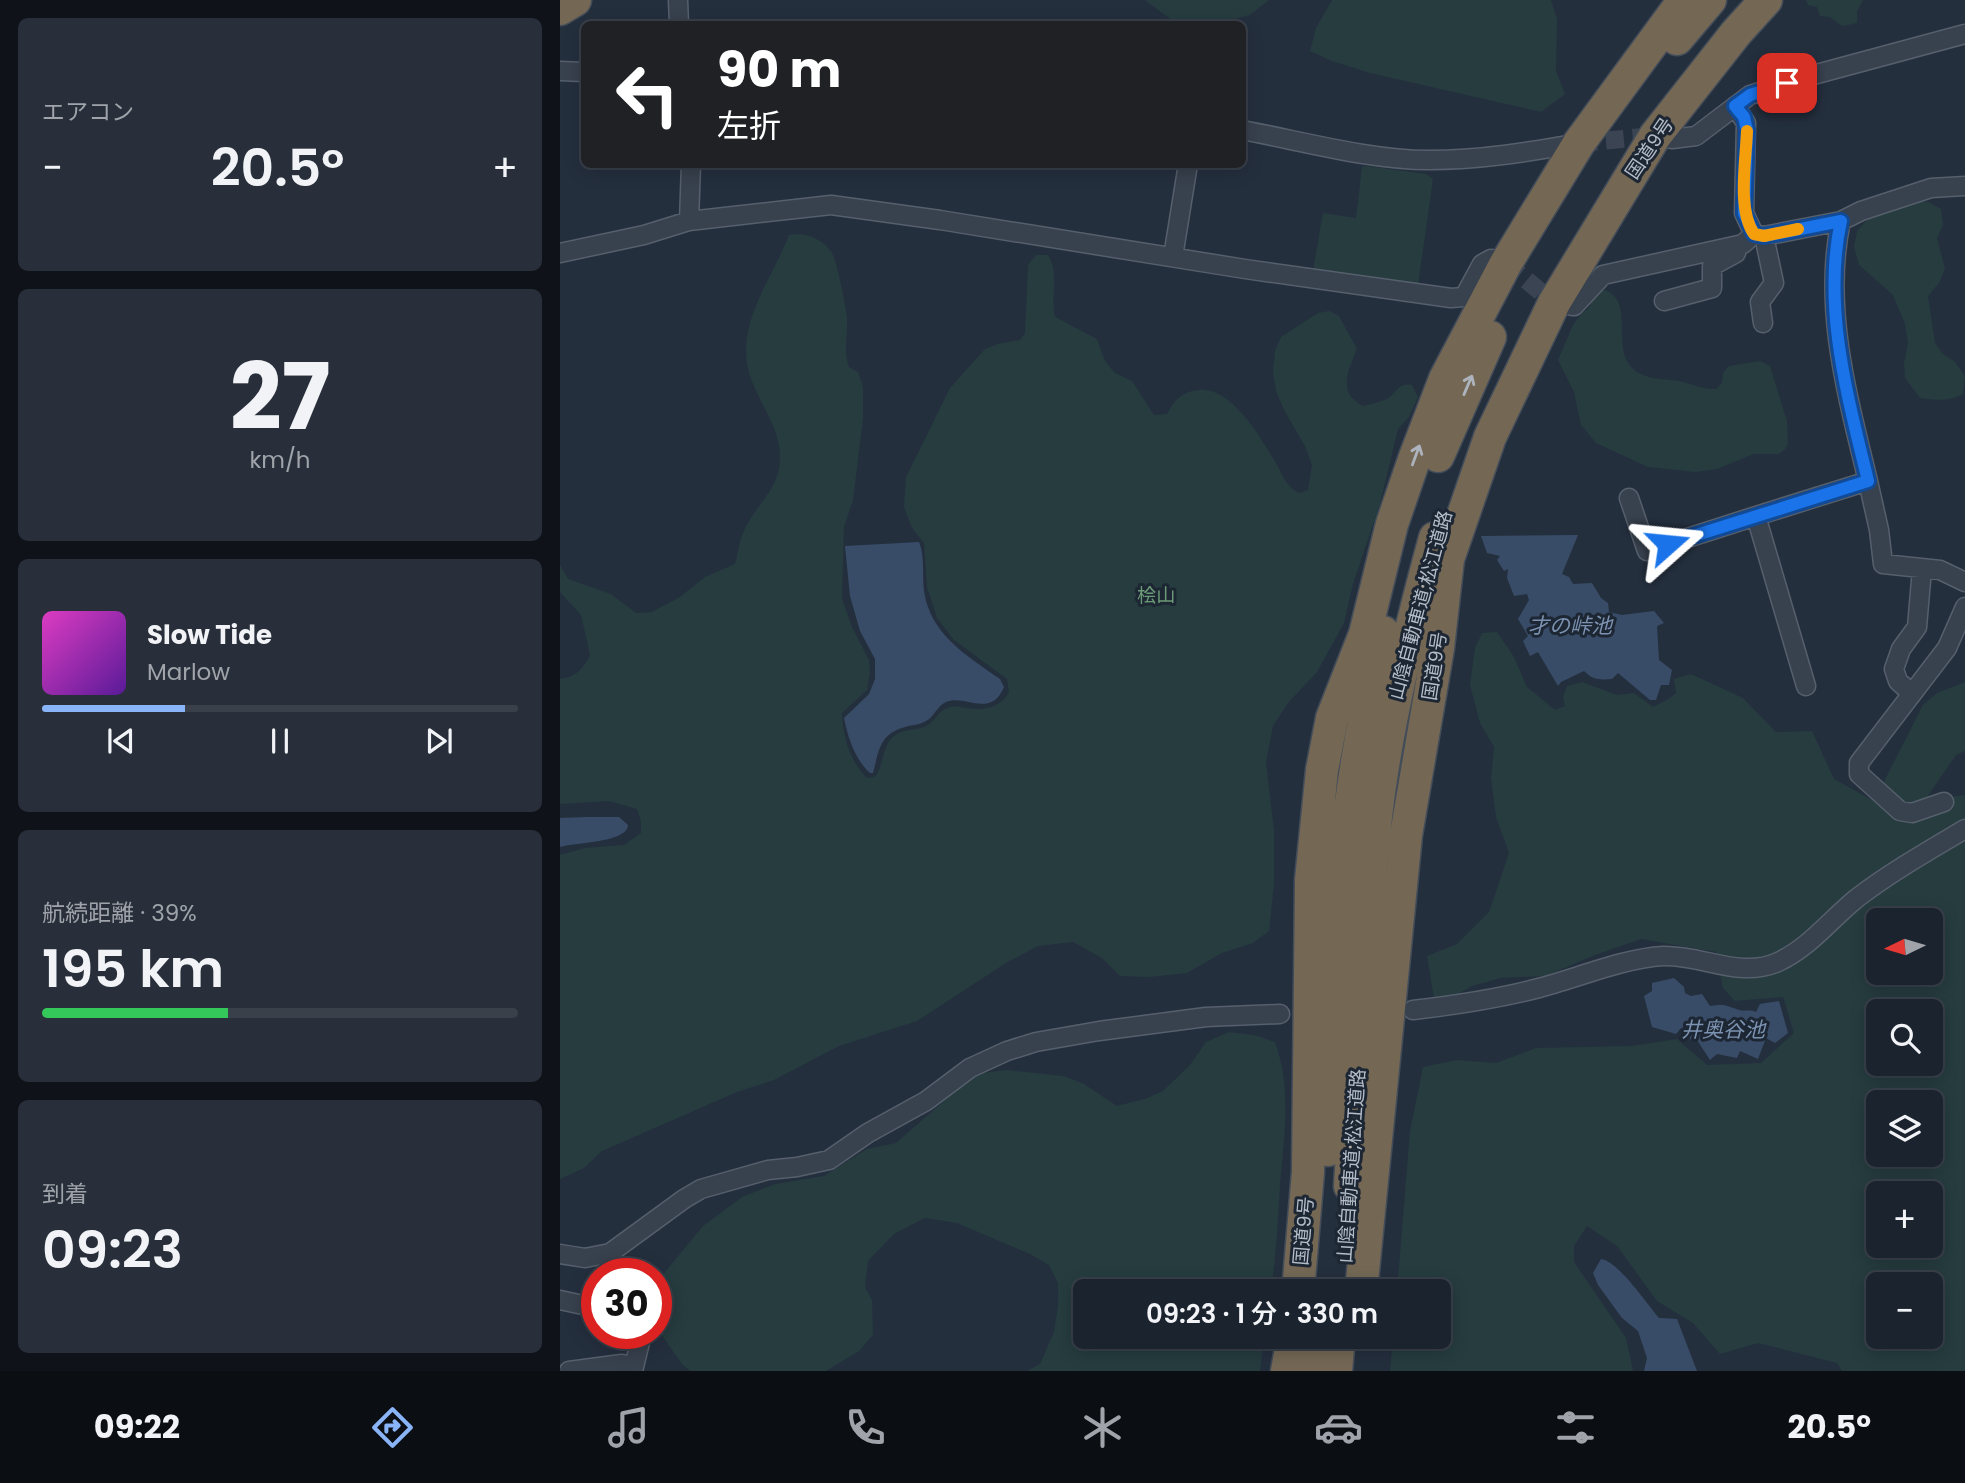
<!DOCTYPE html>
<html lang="ja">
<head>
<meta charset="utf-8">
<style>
	:root { --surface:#1b232e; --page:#282f3a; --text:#f1f3f6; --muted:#a0a4aa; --line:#39404a; --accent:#8ab4f8 }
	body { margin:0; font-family:Poppins,"Noto Sans JP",sans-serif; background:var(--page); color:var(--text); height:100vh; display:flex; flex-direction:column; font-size:26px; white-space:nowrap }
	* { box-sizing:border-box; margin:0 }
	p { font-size:23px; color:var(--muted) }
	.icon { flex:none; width:38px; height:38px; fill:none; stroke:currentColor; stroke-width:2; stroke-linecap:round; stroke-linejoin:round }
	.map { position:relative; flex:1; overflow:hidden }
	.sheet { display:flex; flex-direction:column; gap:18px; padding:18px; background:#0f1319; width:560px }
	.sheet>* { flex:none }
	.hud { position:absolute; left:21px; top:21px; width:665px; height:147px; border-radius:10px; box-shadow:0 4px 18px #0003,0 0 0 2px var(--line); background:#202124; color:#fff; overflow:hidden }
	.needle { width:46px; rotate:265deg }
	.fabs { position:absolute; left:1306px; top:908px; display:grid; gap:14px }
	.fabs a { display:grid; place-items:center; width:77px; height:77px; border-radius:10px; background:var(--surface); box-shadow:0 4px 18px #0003,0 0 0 2px var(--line); font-size:35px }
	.speed { position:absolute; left:21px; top:1258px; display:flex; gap:14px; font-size:35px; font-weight:700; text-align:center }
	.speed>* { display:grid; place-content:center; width:91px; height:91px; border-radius:50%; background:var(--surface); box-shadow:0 4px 18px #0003,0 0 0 2px var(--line); line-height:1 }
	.speed .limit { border:10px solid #d22; background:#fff; color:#111 }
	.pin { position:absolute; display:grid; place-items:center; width:60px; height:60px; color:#fff; margin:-30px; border-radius:14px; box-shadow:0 4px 10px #0006 }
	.me { position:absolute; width:77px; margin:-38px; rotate:72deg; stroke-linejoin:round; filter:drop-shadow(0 0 5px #0008) }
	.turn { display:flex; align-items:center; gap:24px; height:147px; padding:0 21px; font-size:32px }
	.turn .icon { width:91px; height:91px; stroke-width:2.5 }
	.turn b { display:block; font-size:49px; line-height:60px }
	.big { font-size:52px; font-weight:600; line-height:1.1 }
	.sheet .widget { flex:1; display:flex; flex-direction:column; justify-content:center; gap:10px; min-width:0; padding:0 24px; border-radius:10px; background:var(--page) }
	.sheet .dial { align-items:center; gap:0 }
	.dial b { font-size:91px; line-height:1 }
	.song { display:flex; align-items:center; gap:21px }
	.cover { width:84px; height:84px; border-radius:10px; background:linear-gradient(135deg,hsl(310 70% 55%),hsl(270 70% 35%)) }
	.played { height:7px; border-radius:4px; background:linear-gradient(90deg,var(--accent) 30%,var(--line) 30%) }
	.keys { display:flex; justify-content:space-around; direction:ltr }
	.heat { display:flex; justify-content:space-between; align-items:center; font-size:38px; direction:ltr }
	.charge { height:10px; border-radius:5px; background:linear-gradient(90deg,#34c759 39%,var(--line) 0) }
	.trip { position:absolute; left:513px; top:1279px; width:378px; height:70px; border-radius:10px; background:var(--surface); box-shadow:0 4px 18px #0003,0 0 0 2px var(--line); font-weight:600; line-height:70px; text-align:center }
	.tabs { display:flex; height:112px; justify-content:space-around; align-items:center; background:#0b0e12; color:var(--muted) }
	.tabs .icon { width:49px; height:49px }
	.tabs .active { color:var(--accent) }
	.tabs b { font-size:32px; color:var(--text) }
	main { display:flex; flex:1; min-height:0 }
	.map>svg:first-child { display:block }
	.green { fill:#263c3f; fill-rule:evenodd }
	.water { fill:#394c67 }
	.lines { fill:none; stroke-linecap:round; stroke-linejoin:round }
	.street-tunnel { stroke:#3a4453; stroke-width:18; stroke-dasharray:18 9; stroke-linecap:butt }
	.street-casing { stroke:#565f6c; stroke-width:21 }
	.highway-casing { stroke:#434c59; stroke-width:35 }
	.street { stroke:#38414e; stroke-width:18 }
	.highway { stroke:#746855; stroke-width:32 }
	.oneway { stroke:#aeb4bd }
	.route-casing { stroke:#114b97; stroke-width:18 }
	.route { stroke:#1a73e8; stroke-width:12 }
	.slow { stroke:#f59e0b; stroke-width:12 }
	.labels { text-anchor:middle; stroke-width:6; stroke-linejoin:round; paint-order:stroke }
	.street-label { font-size:19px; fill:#b4bcc9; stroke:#1d2633 }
	.park-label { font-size:19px; fill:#6b9a76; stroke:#1d2633 }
	.water-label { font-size:21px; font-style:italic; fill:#7c92b1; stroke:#1d2633 }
</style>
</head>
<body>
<main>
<section class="sheet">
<div class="widget"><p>エアコン</p>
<div class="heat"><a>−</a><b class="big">20.5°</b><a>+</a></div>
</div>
<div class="widget dial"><b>27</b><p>km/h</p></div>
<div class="widget">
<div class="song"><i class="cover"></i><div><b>Slow Tide</b><p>Marlow</p></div></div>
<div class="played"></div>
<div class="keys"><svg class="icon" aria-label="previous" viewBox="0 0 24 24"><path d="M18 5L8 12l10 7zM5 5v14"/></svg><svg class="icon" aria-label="pause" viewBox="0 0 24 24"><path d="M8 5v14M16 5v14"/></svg><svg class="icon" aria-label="next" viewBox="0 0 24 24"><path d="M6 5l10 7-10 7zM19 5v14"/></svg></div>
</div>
<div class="widget"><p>航続距離 · 39%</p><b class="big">195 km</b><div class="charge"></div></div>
<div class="widget"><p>到着</p><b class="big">09:23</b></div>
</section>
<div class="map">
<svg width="1405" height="1371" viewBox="0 0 1405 1371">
	<rect width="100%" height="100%" fill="#242f3e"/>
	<!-- green -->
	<path class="green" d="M585,0H709L690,15L654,24H617Z
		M772,0H991L997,19L996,71L1005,94L981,112L810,73L772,61L750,51L756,28Z
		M1246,0H1303L1297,12V23L1282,26L1270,17L1260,16L1257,7L1248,5Z
		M806,166L866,174L873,179L858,285L806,280L796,274L754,272L753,270L763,213L796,218L802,167Z
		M1351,202H1368L1381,209L1383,225L1377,238L1385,269L1379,283L1368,296L1375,343L1383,354L1395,362L1405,376L1403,394C1388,402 1377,400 1360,398L1345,378L1344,364L1348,343L1345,324L1333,295L1299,265L1294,247L1297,231L1307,220Z
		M239,234C251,235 265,241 272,253C277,262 286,306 287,318C288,335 283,352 289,367L298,372L303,387V419L293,500L284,527L282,599L292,627L309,660L310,672L307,690L282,713C283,738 290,761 307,778L315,777C325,764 321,743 337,734C346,728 361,731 369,724C377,718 379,710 390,707C396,705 400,707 406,708C424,711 440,708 449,692L447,679L394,640L377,618L367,587L364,543L352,528L344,507L346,477L390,388L425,349L438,344L460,340L465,333L468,265L476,255H488C500,275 490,295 495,317L537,339L545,361L555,373L572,381L594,415L607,414C614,400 623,391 639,390C671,387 699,435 714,460C723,474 724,485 739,493L748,490L752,465L745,446L725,412L716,391L713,371L715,351L721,337L758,313L769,311L779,316L797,349C788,371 777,392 803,406C811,404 820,402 827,399C837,393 838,382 852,385L858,397L849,417L838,429L820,504L793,584L784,623L757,672L728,703L713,726L706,762L714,831V884L709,931L693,943L662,953L627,973L590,977L560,976L542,958L513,942L478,946L446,963L357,1021L279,1046L214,1080L177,1092L42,1151L24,1168L0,1179V855L25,848L64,845L81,833V822L77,809L49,801L0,804V679C16,677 23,669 30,655L21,615L0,592V565L8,579L51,594L76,613L92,612L120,597L145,577L175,564C178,554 179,542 183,533C194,505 220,491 220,457C220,427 199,403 190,376C174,324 211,282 229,235Z
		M1045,290C1080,304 1042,362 1086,376C1097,380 1109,379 1119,381C1133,384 1140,389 1156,389L1162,383L1163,373L1169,366L1200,361L1210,366L1227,421L1228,444L1225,449L1219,454H1194L1157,469L1136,472L1088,467L1036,443L1021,425L1014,392L998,360L1013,325L1022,313L1028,309L1037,292Z
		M937,632L954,657L967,687L995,710L1005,706L1003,697L1007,686L1022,682L1057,695L1074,693L1093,707L1107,700L1116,693L1114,679L1131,674L1183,698L1216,732L1252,731L1274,779L1314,801L1363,705L1377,693L1405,682V751L1396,755L1365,800L1405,795V1371H1282L1277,1363L1198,1343L1160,1354L1133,1323L1097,1301L1057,1246L1027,1226L1014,1246V1262L1066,1338L1073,1371H830L833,1337H878V1292L837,1291L850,1131L863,1067L897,1060L936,1063L976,1048L1072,1046L1117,1039L1147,1065L1201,1063L1234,1033L1223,997L1175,1001L1163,988L1156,952L1081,939L1035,955L985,976L941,978L912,986L886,1001L874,998L867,956L897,944L929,912L949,853L936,817L931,778L934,747L920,723L910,685L915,648L922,633ZM1318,920H1370V973H1318ZM1318,1012H1370V1064H1318ZM1318,1102H1370V1155H1318ZM1318,1194H1370V1246H1318ZM1318,1284H1370V1337H1318Z
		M669,1032L694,1035L715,1042C732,1088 724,1137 720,1185C718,1221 716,1256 711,1291L525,1292V1337H704L700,1371H467L480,1364L494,1332L498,1306V1283L489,1265L470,1254L397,1223L365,1218L334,1234L308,1261L305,1287L312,1300L313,1335L299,1351L266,1371H130L122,1364L96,1327V1283L143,1226L182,1197L215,1184L264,1176L307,1149L336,1143L415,1074L447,1070L504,1076L524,1084L557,1106L585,1099L603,1091L630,1065L646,1042Z"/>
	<!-- water -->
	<path class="water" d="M1018,535L1002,574L1009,577L1013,584L1032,583L1041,598L1048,603L1049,612L1062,615L1094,611L1104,623L1097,626L1099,660L1112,670L1109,685H1101L1096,700H1090L1058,673L1052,679C1039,680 1033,680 1024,671L1001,682L998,686L978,652L970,656L963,641L968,636L958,619L969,600L967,594L954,596L947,578L948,569L944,571L937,560L940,556L927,553L921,536Z
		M359,542C365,556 362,575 364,591C370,634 407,656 440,679L444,687C431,719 405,694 386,702C377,706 374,717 366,721C360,725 351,725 345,727C319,734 319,751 313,773H310C295,759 288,738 284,718L309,694L315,679V659L300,631L290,596L285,546Z
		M27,817H59L68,825C67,843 16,842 0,847V818Z
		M1114,978L1124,987L1125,993L1131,996L1142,994L1150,1006C1166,1004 1164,1005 1179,1010C1185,1012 1190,1009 1196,1012L1200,1004L1219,1001L1228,1033L1215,1043L1206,1038L1198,1059L1180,1051L1177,1058L1157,1054L1150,1060L1137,1040L1132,1041L1121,1028L1116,1034L1092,1027L1084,996L1092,991V983Z
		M1041,1259C1058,1261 1087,1304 1099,1318L1117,1319L1137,1371H1084L1087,1358L1078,1331L1062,1318L1038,1285L1033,1273Z"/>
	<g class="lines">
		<!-- street-tunnel -->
		<path class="street-tunnel" d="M1019,143L1095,136
			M946,263L994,303"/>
		<defs>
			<path id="street" d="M118,0L119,24
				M0,71L24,72
				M1175,106L1186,123L1184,213L1194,234L1204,236L1281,221L1301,211L1371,188L1405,186
				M682,130C741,141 810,160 869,160C920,160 969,152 1019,143
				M1095,136L1112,139L1136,136L1190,95L1253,75L1405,34
				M129,221L131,164
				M1281,221C1262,307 1288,398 1308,481
				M0,253L84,235L129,221L271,205L380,220L685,269L891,298L904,297L922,264L931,259L946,263
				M613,257L628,164
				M1104,301L1152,288V266L1176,253
				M994,303L1014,306L1043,275L1183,244L1194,234
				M1203,323L1200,302L1214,283L1204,236
				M1069,498L1087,551L1196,516L1246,686
				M1196,516L1308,481L1319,530L1323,564L1380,570L1405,582
				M1352,694L1338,681L1334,669L1341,649L1357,627L1362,569
				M1384,802L1352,813L1340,811L1299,774V763L1387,648L1405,607
				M853,1010C896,1005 937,999 979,988C1017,978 1065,958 1103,956C1143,955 1180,979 1218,962C1249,948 1271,919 1297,898C1331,872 1368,851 1405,829
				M0,1254L25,1258L50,1253L124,1199L141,1189L208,1170L237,1167L269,1160L308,1133L366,1101L410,1068L447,1051L476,1042L539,1031L646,1017L720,1014
				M0,1300L37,1308
				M9,1371L62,1364L74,1367
				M73,1371L82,1334"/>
			<path id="highway" d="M0,9L15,0
				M1117,39L1150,0
				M878,456L930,337
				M768,1150C774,1030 775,908 793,789C800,736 811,684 823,632
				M790,1186C798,1055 802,923 819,793C831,706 852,622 875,538
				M738,1292L748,1172L751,880L762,770L772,718L805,634L832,524L855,457L885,379L946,263L1019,143L1124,0
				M801,1292L846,835L878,648L888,559L930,437L994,303L1095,136L1176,33L1206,0
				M727,1371L733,1337
				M753,1371L755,1337
				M776,1371L779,1337"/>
		</defs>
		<!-- street casing -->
		<use href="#street" class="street-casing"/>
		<!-- highway casing -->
		<use href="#highway" class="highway-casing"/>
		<!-- street -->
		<use href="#street" class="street"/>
		<!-- highway -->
		<use href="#highway" class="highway"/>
	</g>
	<!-- one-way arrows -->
	<defs><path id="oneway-shaft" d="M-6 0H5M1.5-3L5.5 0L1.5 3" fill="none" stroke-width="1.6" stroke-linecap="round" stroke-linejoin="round" transform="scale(1.75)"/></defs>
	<g class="oneway">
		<use href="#oneway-shaft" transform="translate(908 385) rotate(-67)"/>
		<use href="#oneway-shaft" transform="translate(856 455) rotate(-70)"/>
	</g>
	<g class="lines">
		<defs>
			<path id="route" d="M1108,544L1308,481C1288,398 1262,307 1281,221L1204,236L1194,234L1184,213L1187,130L1184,117L1175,106L1190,95L1227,83"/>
		</defs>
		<!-- route casing -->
		<use href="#route" class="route-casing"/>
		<!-- route -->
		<use href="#route" class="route"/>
		<!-- slow -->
		<path class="slow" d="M1187,131C1186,161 1177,209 1194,234L1204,236L1238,229"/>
	</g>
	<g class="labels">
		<!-- street labels -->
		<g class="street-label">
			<text transform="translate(1089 148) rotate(-56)" y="7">国道9号</text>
			<text transform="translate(860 605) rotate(-75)" y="7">山陰自動車道;松江道路</text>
			<text transform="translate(874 666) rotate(-81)" y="7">国道9号</text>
			<text transform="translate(791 1166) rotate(-86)" y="7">山陰自動車道;松江道路</text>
			<text transform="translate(743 1231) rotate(-85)" y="7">国道9号</text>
		</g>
		<!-- park labels -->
		<g class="park-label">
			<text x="596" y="602">桧山</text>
		</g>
		<!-- water labels -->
		<g class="water-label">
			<text x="1010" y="633">才の峠池</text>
			<text x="1163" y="1037">井奥谷池</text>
		</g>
	</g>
</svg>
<div class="fabs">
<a><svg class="needle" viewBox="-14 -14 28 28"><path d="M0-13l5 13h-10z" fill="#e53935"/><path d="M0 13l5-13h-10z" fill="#a0a4aa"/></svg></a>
<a><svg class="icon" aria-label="search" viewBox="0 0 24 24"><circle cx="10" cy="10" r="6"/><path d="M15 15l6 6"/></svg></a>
<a><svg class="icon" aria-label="layers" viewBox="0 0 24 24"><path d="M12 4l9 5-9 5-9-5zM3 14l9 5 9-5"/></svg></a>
<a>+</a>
<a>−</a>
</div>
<div class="speed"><div class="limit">30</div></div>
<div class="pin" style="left:1227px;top:83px;background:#d93025"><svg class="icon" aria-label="arrive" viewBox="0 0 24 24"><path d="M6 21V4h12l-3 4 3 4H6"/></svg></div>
<svg class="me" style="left:1108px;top:544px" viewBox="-20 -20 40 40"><path d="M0-17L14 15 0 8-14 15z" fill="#1a73e8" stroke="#fff" stroke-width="4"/></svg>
<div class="trip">09:23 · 1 分 · 330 m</div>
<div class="hud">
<div class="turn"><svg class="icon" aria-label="left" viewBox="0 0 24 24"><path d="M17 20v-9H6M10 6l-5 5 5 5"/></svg><div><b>90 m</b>左折</div></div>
</div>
</div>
</main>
<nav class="tabs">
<b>09:22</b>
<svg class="icon active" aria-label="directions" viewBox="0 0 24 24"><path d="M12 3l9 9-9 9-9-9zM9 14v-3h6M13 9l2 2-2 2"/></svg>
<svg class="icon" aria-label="music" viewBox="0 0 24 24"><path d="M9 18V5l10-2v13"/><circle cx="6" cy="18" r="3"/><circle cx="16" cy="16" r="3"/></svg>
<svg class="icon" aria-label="phone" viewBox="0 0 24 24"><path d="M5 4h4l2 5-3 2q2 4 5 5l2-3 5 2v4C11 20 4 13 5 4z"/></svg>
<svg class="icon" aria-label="climate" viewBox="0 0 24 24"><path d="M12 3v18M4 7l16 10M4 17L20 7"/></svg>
<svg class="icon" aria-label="car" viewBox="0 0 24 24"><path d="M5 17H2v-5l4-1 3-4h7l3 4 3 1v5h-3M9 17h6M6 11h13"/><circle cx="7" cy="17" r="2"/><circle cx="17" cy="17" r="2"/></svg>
<svg class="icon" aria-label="filters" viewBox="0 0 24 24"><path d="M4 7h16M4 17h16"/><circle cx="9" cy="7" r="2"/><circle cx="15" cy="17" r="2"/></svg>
<b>20.5°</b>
</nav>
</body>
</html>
